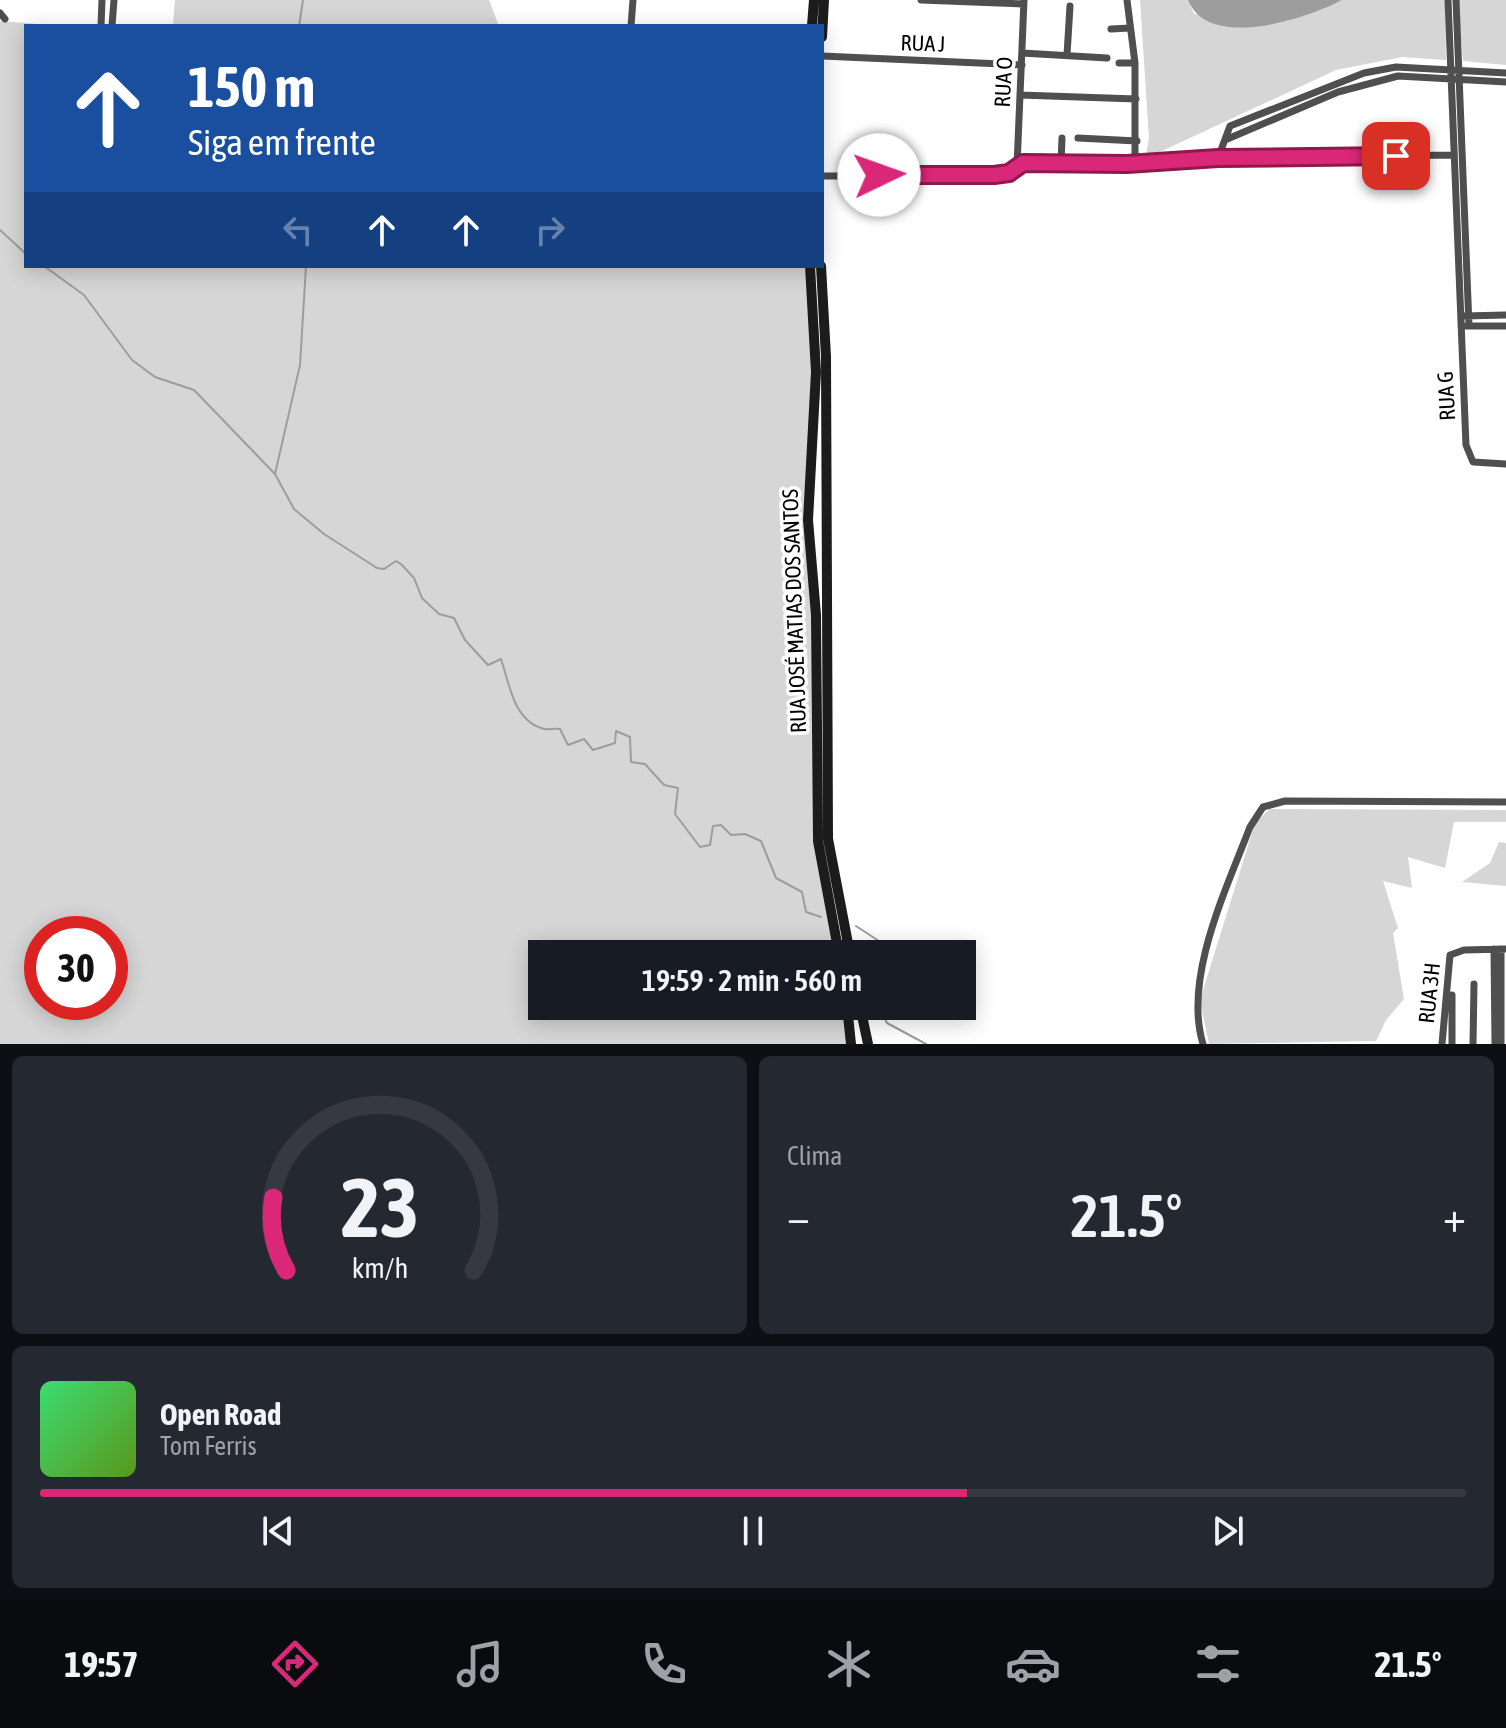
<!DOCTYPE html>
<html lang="pt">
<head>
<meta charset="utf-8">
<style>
	:root { --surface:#171b24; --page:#242831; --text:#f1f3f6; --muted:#9ea1a6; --line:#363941; --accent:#db2777 }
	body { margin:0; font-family:"Asap Condensed",sans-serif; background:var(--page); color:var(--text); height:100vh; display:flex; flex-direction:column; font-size:30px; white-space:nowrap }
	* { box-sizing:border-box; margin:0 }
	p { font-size:26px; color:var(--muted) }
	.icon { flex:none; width:44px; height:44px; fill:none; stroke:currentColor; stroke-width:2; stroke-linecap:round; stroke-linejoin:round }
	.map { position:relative; height:1044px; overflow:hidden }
	.panel { display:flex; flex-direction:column; gap:12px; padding:12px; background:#0d0f14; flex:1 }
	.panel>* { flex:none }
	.banner { position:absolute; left:24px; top:24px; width:800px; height:244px; border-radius:0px; box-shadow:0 4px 20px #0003; background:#1a4fa0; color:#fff; overflow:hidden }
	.speed { position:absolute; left:24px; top:916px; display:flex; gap:16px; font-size:40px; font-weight:700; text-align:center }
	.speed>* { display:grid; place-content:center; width:104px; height:104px; border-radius:50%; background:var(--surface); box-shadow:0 4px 20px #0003; line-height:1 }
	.speed .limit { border:12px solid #d22; background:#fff; color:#111 }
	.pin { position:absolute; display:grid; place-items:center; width:68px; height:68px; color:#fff; margin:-34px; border-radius:16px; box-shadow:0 4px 12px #0006 }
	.me { position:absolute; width:88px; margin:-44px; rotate:87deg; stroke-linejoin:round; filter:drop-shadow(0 0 6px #0008) }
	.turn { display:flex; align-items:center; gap:28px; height:168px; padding:0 32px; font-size:36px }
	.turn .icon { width:104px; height:104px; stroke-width:2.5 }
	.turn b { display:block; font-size:56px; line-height:68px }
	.lanes { display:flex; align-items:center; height:76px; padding:0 32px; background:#0003; justify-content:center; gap:40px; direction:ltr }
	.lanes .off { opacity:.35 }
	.big { font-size:60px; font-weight:600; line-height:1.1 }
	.panel .widget { flex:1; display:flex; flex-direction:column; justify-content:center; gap:12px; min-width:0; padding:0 28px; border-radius:12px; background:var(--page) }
	.panel .dial { align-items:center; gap:0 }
	.dial svg { height:208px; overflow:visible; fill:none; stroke:var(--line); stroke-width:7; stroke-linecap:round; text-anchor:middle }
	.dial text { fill:var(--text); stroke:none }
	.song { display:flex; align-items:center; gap:24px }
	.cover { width:96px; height:96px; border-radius:12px; background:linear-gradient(135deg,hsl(140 70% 55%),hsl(90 70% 35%)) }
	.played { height:8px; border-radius:4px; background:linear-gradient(90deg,var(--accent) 65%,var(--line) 65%) }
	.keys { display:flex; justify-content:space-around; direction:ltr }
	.heat { display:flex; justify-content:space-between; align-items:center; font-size:44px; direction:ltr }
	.panel .tiles { flex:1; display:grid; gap:12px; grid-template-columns:1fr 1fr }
	.widget:last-child { grid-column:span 2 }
	.trip { position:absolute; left:528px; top:940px; width:448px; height:80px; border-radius:0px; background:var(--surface); box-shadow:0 4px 20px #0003; font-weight:600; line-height:80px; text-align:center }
	.dock { display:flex; height:128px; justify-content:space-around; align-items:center; background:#090b0e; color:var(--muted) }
	.dock .icon { width:56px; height:56px }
	.dock .on { color:var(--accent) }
	.dock b { font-size:36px; color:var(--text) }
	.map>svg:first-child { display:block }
	.green { fill:#d6d6d6; fill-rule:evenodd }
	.water { fill:#9d9d9d }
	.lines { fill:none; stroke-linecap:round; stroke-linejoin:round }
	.stream { stroke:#9d9d9d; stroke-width:2 }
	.minor { stroke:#4f4f4f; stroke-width:7 }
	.secondary { stroke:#1c1c1c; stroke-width:10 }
	.route-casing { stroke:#8e194d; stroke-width:20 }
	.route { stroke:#db2777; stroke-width:14 }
	.labels { text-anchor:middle; stroke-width:7; stroke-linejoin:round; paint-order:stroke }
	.street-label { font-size:22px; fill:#000; stroke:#fff }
</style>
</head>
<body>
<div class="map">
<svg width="1506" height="1044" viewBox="0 0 1506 1044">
	<rect width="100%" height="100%" fill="#fff"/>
	<!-- green -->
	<path class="green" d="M175,0H489L499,26H173Z
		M1140,0H1188L1194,14L1287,21L1342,0H1445L1446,60L1402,57L1336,70L1149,157L1146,155L1149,138Z
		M1458,0H1506V65L1463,61Z
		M0,21L65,26H26V266H810L815,336L809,491L818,841L839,954H542V1006H847L851,1044H0ZM42,934H110V1002H42Z
		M1270,809L1506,810V822H1454L1445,868L1408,857L1412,888L1383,881L1398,928L1393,933L1404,999L1386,1020L1376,1041L1209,1044L1200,1000L1255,823Z
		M1499,842L1506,843V886L1462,882L1490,863Z"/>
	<!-- water -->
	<path class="water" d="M1188,0H1342C1306,19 1208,51 1188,0Z"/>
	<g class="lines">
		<!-- stream -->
		<path class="stream" d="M299,26L303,0
			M0,230L26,254
			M44,266L84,295L132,360L155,377L194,390L275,474L294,509L324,534L377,568L384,569L396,561L401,564L414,578L422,598L439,614L454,618L465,640L488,665L501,659C509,682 513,719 541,728C548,731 552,728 560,729L568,745L584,739L593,750L615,743L616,731L630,737L631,762L645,764L664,785L678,788L675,814L700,847L710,845L713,826L721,825L731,835L745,834L761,841L776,878L802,892L806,912L821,917
			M275,474L300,365L306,266
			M856,926L882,943L884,954
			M878,1006L887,1023L926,1044"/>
		<!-- minor -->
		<path class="minor" d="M921,0L1024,4
			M1448,0L1466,445L1473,462L1506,464
			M1456,0L1469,326
			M0,13L5,19
			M101,26L102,0
			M112,26L114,0
			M631,26L633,0
			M1111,29L1130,28
			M1022,53L1107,58
			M1067,55L1070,6
			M822,56L1022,65
			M1119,63H1135
			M1020,95L1136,99
			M1078,138L1137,141
			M1225,140L1338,92L1398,76L1506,82
			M1218,158L1230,126L1364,73L1396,67L1506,73
			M1061,163L1062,138
			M1135,164L1218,158L1454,155
			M1017,166L1024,0
			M822,176H984L1009,173L1023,163L1135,164V63L1127,0
			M1464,316L1506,315
			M1466,326H1506
			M1494,949L1495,1044
			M1501,949V1044
			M1203,1044C1183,978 1226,890 1250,827L1263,807L1285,801L1506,802
			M1442,1044L1450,955L1464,950L1506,949
			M1452,1044V995
			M1473,1044L1474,984"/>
		<!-- secondary -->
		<path class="secondary" d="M812,26L814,0
			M822,37L824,0
			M810,266L816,372L808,520L816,615L818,841L839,954
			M821,266L826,357L828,839L850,954
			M847,1006L851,1044
			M860,1006L868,1044"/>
	</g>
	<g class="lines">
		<defs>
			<path id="route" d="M879,175H994L1009,173L1023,163L1127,164L1218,158L1396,156"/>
		</defs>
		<!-- route casing -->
		<use href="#route" class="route-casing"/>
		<!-- route -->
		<use href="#route" class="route"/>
	</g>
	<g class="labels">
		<!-- street labels -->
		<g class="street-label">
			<text transform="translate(923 43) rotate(2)" y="8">RUA J</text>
			<text transform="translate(1003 82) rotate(-87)" y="8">RUA O</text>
			<text transform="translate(1446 396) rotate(-93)" y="8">RUA G</text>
			<text transform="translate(794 611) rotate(-92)" y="8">RUA JOSÉ MATIAS DOS SANTOS</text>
			<text transform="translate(1429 993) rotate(-84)" y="8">RUA 3H</text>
		</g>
	</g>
</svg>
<div class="speed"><div class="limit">30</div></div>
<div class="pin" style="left:1396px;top:156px;background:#d93025"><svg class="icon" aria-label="arrive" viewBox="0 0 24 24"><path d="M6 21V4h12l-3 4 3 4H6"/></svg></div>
<svg class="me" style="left:879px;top:175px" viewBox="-20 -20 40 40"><circle r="19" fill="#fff"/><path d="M0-13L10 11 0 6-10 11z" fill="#db2777"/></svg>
<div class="trip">19:59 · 2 min · 560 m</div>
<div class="banner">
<div class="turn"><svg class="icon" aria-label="ahead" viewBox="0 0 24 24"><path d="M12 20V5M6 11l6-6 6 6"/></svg><div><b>150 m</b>Siga em frente</div></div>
<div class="lanes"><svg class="icon off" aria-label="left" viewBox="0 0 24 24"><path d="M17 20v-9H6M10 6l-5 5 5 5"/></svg><svg class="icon" aria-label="ahead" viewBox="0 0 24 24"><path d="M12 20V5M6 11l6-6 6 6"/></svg><svg class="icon" aria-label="ahead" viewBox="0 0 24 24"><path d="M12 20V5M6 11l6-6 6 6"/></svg><svg class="icon off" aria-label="right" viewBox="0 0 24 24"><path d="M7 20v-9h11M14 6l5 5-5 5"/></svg></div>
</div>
</div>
<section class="panel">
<div class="tiles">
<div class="widget dial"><svg viewBox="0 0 100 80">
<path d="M14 69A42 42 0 1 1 86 69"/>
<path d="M14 69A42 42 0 0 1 9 41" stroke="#db2777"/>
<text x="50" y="56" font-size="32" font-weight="700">23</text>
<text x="50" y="72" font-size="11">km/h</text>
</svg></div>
<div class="widget"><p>Clima</p>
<div class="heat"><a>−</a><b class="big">21.5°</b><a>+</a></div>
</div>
<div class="widget">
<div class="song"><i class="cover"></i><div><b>Open Road</b><p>Tom Ferris</p></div></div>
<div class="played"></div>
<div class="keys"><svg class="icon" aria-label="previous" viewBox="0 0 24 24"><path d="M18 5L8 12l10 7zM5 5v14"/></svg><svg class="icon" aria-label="pause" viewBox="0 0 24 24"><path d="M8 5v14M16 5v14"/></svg><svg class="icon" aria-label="next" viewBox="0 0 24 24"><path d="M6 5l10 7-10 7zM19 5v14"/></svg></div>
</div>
</div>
</section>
<nav class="dock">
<b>19:57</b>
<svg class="icon on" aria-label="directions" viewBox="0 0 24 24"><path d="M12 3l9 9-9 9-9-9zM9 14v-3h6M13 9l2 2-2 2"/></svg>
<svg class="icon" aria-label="music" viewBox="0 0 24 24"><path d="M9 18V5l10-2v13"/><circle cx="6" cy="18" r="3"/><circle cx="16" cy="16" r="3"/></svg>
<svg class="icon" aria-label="phone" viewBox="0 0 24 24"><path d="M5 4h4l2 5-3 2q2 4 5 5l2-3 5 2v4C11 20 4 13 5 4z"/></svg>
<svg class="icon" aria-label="climate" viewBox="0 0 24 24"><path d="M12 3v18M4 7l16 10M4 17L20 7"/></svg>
<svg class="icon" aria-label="car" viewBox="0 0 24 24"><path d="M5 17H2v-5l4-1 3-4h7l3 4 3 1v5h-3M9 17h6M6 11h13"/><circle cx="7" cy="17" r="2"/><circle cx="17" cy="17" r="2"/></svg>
<svg class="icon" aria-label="filters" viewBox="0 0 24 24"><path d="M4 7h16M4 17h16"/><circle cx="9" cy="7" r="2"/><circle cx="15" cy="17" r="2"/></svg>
<b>21.5°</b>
</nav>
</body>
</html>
